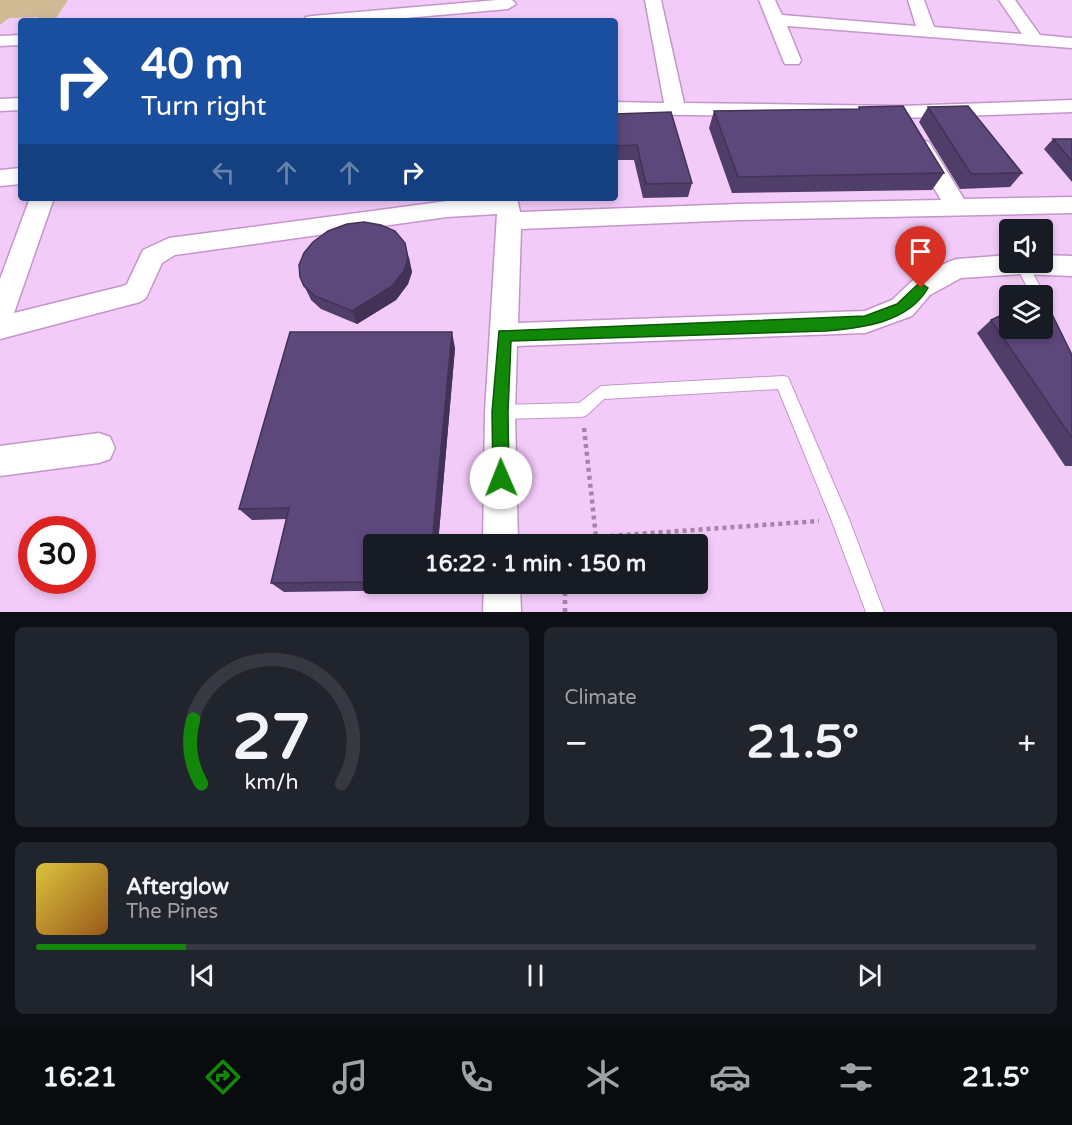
<!DOCTYPE html>
<html lang="en">
<head>
<meta charset="utf-8">
<style>
	:root { --surface:#171b24; --page:#20242c; --text:#f1f3f6; --muted:#9ea1a6; --line:#363941; --accent:#128809 }
	body { margin:0; font-family:"Varela Round",sans-serif; background:var(--page); color:var(--text); height:100vh; display:flex; flex-direction:column; font-size:22px; white-space:nowrap }
	* { box-sizing:border-box; margin:0 }
	p { font-size:20px; color:var(--muted) }
	.icon { flex:none; width:33px; height:33px; fill:none; stroke:currentColor; stroke-width:2; stroke-linecap:round; stroke-linejoin:round }
	.map { position:relative; height:612px; overflow:hidden }
	.side { display:flex; flex-direction:column; gap:15px; padding:15px; background:#0d0f14; flex:1 }
	.side>* { flex:none }
	.guide { position:absolute; left:18px; top:18px; width:600px; height:183px; border-radius:6px; box-shadow:0 3px 9px #0003; background:#1a4fa0; color:#fff; overflow:hidden }
	.fabs { position:absolute; left:999px; top:219px; display:grid; gap:12px }
	.fabs a { display:grid; place-items:center; width:54px; height:54px; border-radius:6px; background:var(--surface); box-shadow:0 3px 9px #0003; font-size:30px }
	.speed { position:absolute; left:18px; top:516px; display:flex; gap:12px; font-size:30px; font-weight:700; text-align:center }
	.speed>* { display:grid; place-content:center; width:78px; height:78px; border-radius:50%; background:var(--surface); box-shadow:0 3px 9px #0003; line-height:1 }
	.speed .limit { border:9px solid #d22; background:#fff; color:#111 }
	.pin { position:absolute; display:grid; place-items:center; width:51px; height:51px; color:#fff; margin:-62px -26px; border-radius:50% 50% 50% 0; rotate:-45deg; box-shadow:0 0 6px #0007 }
	.pin .icon { rotate:45deg }
	.me { position:absolute; width:66px; margin:-33px; rotate:359deg; stroke-linejoin:round; filter:drop-shadow(0 0 4px #0008) }
	.turn { display:flex; align-items:center; gap:21px; height:126px; padding:0 24px; font-size:27px }
	.turn .icon { width:78px; height:78px; stroke-width:2.5 }
	.turn b { display:block; font-size:42px; line-height:51px }
	.lanes { display:flex; align-items:center; height:57px; padding:0 24px; background:#0003; justify-content:center; gap:30px; direction:ltr }
	.lanes .off { opacity:.35 }
	.big { font-size:45px; font-weight:800; line-height:1.1 }
	.side .tile { flex:1; display:flex; flex-direction:column; justify-content:center; gap:9px; min-width:0; padding:0 21px; border-radius:9px; background:var(--page) }
	.side .dial { align-items:center; gap:0 }
	.dial svg { height:156px; overflow:visible; fill:none; stroke:var(--line); stroke-width:7; stroke-linecap:round; text-anchor:middle }
	.dial text { fill:var(--text); stroke:none }
	.song { display:flex; align-items:center; gap:18px }
	.cover { width:72px; height:72px; border-radius:9px; background:linear-gradient(135deg,hsl(50 70% 55%),hsl(30 70% 35%)) }
	.played { height:6px; border-radius:3px; background:linear-gradient(90deg,var(--accent) 15%,var(--line) 15%) }
	.keys { display:flex; justify-content:space-around; direction:ltr }
	.heat { display:flex; justify-content:space-between; align-items:center; font-size:33px; direction:ltr }
	.side .tiles { flex:1; display:grid; gap:15px; grid-template-columns:1fr 1fr }
	.tile:last-child { grid-column:span 2 }
	.trip { position:absolute; left:363px; top:534px; width:345px; height:60px; border-radius:6px; background:var(--surface); box-shadow:0 3px 9px #0003; font-weight:800; line-height:60px; text-align:center }
	.dock { display:flex; height:96px; justify-content:space-around; align-items:center; background:#090b0e; color:var(--muted) }
	.dock .icon { width:42px; height:42px }
	.dock .selected { color:var(--accent) }
	.dock b { font-size:27px; color:var(--text) }
	.map>svg:first-child { display:block }
	.green { fill:#cfba93 }
	.lines { fill:none; stroke-linecap:round; stroke-linejoin:round }
	.lane-casing { stroke:#c594cc; stroke-width:2 }
	.street-casing { stroke:#c594cc; stroke-width:3 }
	.path { stroke:#a485a9; stroke-width:4.5; stroke-dasharray:4 4; stroke-linecap:butt }
	.lane { fill:#fff; fill-rule:evenodd }
	.street { fill:#fff; fill-rule:evenodd }
	.wall { fill:#503e6a }
	.shaded-wall { fill:#413256 }
	.building { fill:#5d487b; stroke:#413256; stroke-width:1.5 }
	.route { fill:#128809; stroke:#0c5806; stroke-width:1.5 }
</style>
</head>
<body>
<div class="map">
<svg width="1072" height="612" viewBox="0 0 1072 612">
	<rect width="100%" height="100%" fill="#f3cbf9"/>
	<!-- green -->
	<path class="green" d="M0,0H68L54,21H36L38,17L9,18L0,25Z"/>
	<g class="lines">
		<defs>
			<path id="lane" d="M1015,262H1027L1045,296L1043,300L1042,296H1031Z
				M783,376L788,377L790,382L849,519L884,612H866L831,519L778,389L604,399L587,415L582,417L500,419L495,417L492,412L495,407L500,405L579,403L601,386Z"/>
			<path id="street" d="M497,0H512L516,4L508,9L371,21H303L306,17L312,16Z
				M645,0H661L684,103L900,106L1072,100V112L900,118L615,114V102L664,103Z
				M759,0H775L782,15L916,26L908,0H924L934,27L1022,34L999,0H1015L1040,35L1072,38V48L787,26L801,60L799,64H785L783,60Z
				M21,35V45L0,46V36Z
				M21,98V110L0,111V99Z
				M921,140L929,142L964,199L1072,197V213L739,220L521,229L518,323L865,311L892,300L912,281L948,262L957,259L1010,255V262H1042V255L1072,256V276L1021,274L961,278L930,295L912,316L865,333L517,346L515,412L518,544H483L485,412L497,214L447,217L175,255L162,263L146,298L140,302L0,339V279L30,198H54L14,313L123,286L127,284L143,250L169,238L447,201L517,198L520,212L739,204L941,200L910,147L913,142Z
				M21,168V184L0,186V170Z
				M99,433L110,437L115,448L110,459L99,463L0,476V446Z
				M484,584H520L521,612H483Z"/>
		</defs>
		<!-- lane casing -->
		<use href="#lane" class="lane-casing"/>
		<!-- street casing -->
		<use href="#street" class="street-casing"/>
		<!-- path -->
		<path class="path" d="M584,428L596,537
			M590,544L596,537L819,521
			M565,584V612"/>
		<!-- lane -->
		<use href="#lane" class="lane"/>
		<!-- street -->
		<use href="#street" class="street"/>
	</g>
	<!-- wall -->
	<path class="wall" d="M859,107L944,173L932,190L732,193L709,128L714,111L858,109Z
		M928,107L1022,173L1010,187L960,189L919,122Z
		M615,114L692,183L688,197L643,198L634,160H615Z
		M1053,139H1072V182L1044,149Z
		M409,257L412,272L408,284L396,300L357,324L321,309L311,300L300,277Z
		M991,320L1072,355V466H1065L977,333Z
		M455,348L438,544H374V584H435L434,590L284,592L271,583L286,519L252,520L239,509Z"/>
	<!-- shaded-wall -->
	<path class="shaded-wall" d="M405,243L412,272L408,284L396,300L357,324L352,311Z
		M452,332L455,348L438,544H432Z
		M430,584H435L434,590Z"/>
	<!-- building -->
	<path class="building" d="M903,106L944,173L738,177L714,111L860,109L859,107Z
		M968,106L1022,173L971,174L928,107Z
		M671,112L692,183L646,184L637,145L615,146V114Z
		M1053,139H1072V161Z
		M364,222L381,225L395,231L405,243L408,258L404,271L392,286L352,311L315,296L304,286L300,277L299,265L304,253L313,242L328,231L347,224Z
		M1042,302L1047,304L1072,355V438L991,320L1010,311V328H1042Z
		M290,332H452L432,544H374V582L271,583L289,508L239,509Z"/>
	<!-- route -->
	<path class="route" d="M921,283L928,288C908,323 862,328 826,331L511,341L508,412L509,478L507,484L501,487L495,484L493,478L492,412L499,331L865,316L897,304L917,285Z"/>
</svg>
<div class="fabs">
<a><svg class="icon" aria-label="sound" viewBox="0 0 24 24"><path d="M4 9h4l5-4v14l-5-4H4zM17 9q2 3 0 6"/></svg></a>
<a><svg class="icon" aria-label="layers" viewBox="0 0 24 24"><path d="M12 4l9 5-9 5-9-5zM3 14l9 5 9-5"/></svg></a>
</div>
<div class="speed"><div class="limit">30</div></div>
<div class="pin" style="left:921px;top:288px;background:#d93025"><svg class="icon" aria-label="arrive" viewBox="0 0 24 24"><path d="M6 21V4h12l-3 4 3 4H6"/></svg></div>
<svg class="me" style="left:501px;top:478px" viewBox="-20 -20 40 40"><circle r="19" fill="#fff"/><path d="M0-13L10 11 0 6-10 11z" fill="#128809"/></svg>
<div class="trip">16:22 · 1 min · 150 m</div>
<div class="guide">
<div class="turn"><svg class="icon" aria-label="right" viewBox="0 0 24 24"><path d="M7 20v-9h11M14 6l5 5-5 5"/></svg><div><b>40 m</b>Turn right</div></div>
<div class="lanes"><svg class="icon off" aria-label="left" viewBox="0 0 24 24"><path d="M17 20v-9H6M10 6l-5 5 5 5"/></svg><svg class="icon off" aria-label="ahead" viewBox="0 0 24 24"><path d="M12 20V5M6 11l6-6 6 6"/></svg><svg class="icon off" aria-label="ahead" viewBox="0 0 24 24"><path d="M12 20V5M6 11l6-6 6 6"/></svg><svg class="icon" aria-label="right" viewBox="0 0 24 24"><path d="M7 20v-9h11M14 6l5 5-5 5"/></svg></div>
</div>
</div>
<section class="side">
<div class="tiles">
<div class="tile dial"><svg viewBox="0 0 100 80">
<path d="M14 69A42 42 0 1 1 86 69"/>
<path d="M14 69A42 42 0 0 1 10 36" stroke="#128809"/>
<text x="50" y="56" font-size="32" font-weight="700">27</text>
<text x="50" y="72" font-size="11">km/h</text>
</svg></div>
<div class="tile"><p>Climate</p>
<div class="heat"><a>−</a><b class="big">21.5°</b><a>+</a></div>
</div>
<div class="tile">
<div class="song"><i class="cover"></i><div><b>Afterglow</b><p>The Pines</p></div></div>
<div class="played"></div>
<div class="keys"><svg class="icon" aria-label="previous" viewBox="0 0 24 24"><path d="M18 5L8 12l10 7zM5 5v14"/></svg><svg class="icon" aria-label="pause" viewBox="0 0 24 24"><path d="M8 5v14M16 5v14"/></svg><svg class="icon" aria-label="next" viewBox="0 0 24 24"><path d="M6 5l10 7-10 7zM19 5v14"/></svg></div>
</div>
</div>
</section>
<nav class="dock">
<b>16:21</b>
<svg class="icon selected" aria-label="directions" viewBox="0 0 24 24"><path d="M12 3l9 9-9 9-9-9zM9 14v-3h6M13 9l2 2-2 2"/></svg>
<svg class="icon" aria-label="music" viewBox="0 0 24 24"><path d="M9 18V5l10-2v13"/><circle cx="6" cy="18" r="3"/><circle cx="16" cy="16" r="3"/></svg>
<svg class="icon" aria-label="phone" viewBox="0 0 24 24"><path d="M5 4h4l2 5-3 2q2 4 5 5l2-3 5 2v4C11 20 4 13 5 4z"/></svg>
<svg class="icon" aria-label="climate" viewBox="0 0 24 24"><path d="M12 3v18M4 7l16 10M4 17L20 7"/></svg>
<svg class="icon" aria-label="car" viewBox="0 0 24 24"><path d="M5 17H2v-5l4-1 3-4h7l3 4 3 1v5h-3M9 17h6M6 11h13"/><circle cx="7" cy="17" r="2"/><circle cx="17" cy="17" r="2"/></svg>
<svg class="icon" aria-label="filters" viewBox="0 0 24 24"><path d="M4 7h16M4 17h16"/><circle cx="9" cy="7" r="2"/><circle cx="15" cy="17" r="2"/></svg>
<b>21.5°</b>
</nav>
</body>
</html>
